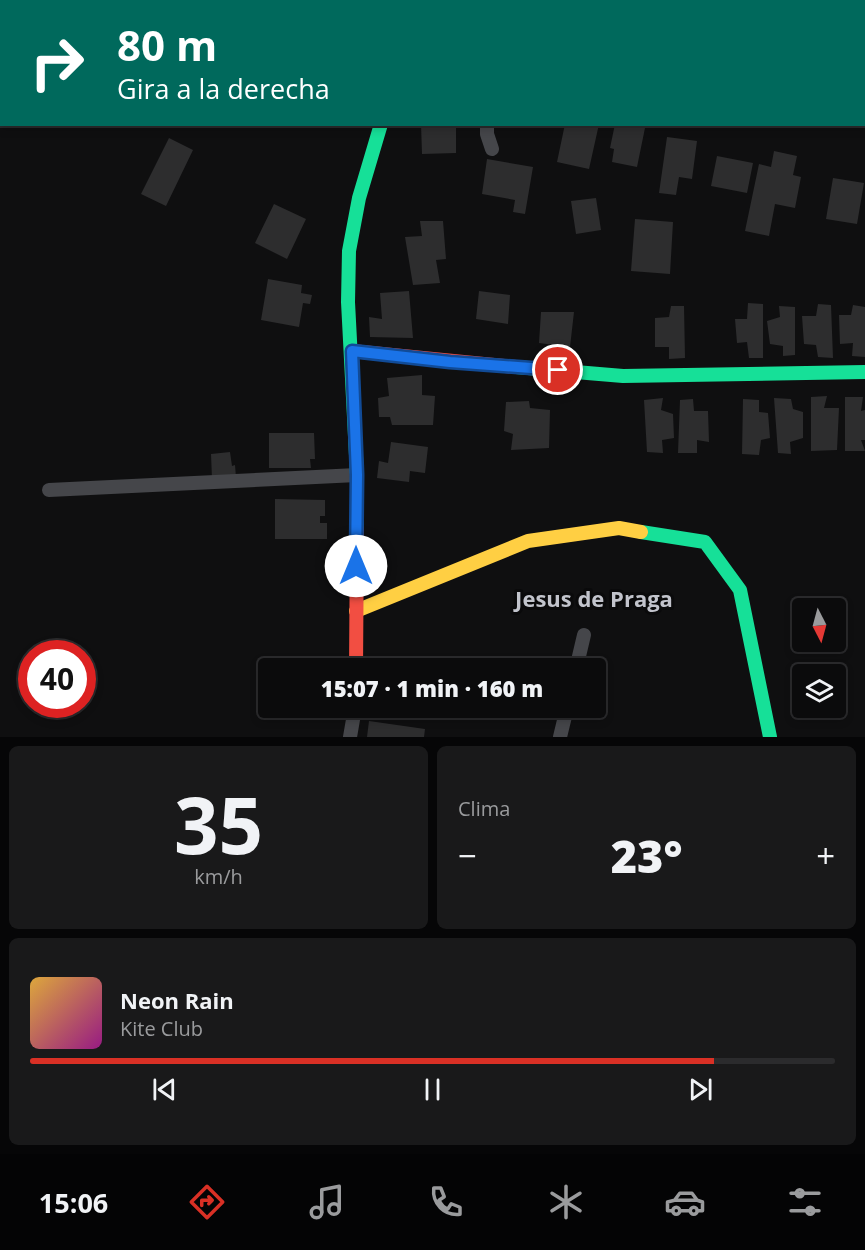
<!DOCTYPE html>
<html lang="es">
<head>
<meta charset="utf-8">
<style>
	:root { --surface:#0b0b0c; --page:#19191a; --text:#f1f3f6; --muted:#9a9b9d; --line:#2b2b2d; --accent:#d93025 }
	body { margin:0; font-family:"Open Sans",sans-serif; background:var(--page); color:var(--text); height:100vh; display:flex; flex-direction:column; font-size:22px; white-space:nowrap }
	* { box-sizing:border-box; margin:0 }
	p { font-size:20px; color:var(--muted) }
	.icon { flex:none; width:33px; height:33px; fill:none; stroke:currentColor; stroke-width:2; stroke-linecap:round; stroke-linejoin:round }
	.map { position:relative; height:737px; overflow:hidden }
	.panel { display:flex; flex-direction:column; gap:9px; padding:9px; background:#060607; flex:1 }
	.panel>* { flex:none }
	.hud { position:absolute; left:0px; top:0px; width:866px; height:126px; box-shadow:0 3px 9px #0003,0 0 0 2px var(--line); background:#00695c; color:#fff; overflow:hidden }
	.needle { width:39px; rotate:174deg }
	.tools { position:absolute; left:792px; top:598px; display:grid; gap:12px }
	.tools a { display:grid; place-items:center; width:54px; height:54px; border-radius:6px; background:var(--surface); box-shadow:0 3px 9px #0003,0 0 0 2px var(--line); font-size:30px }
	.speed { position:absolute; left:18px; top:640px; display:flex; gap:12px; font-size:30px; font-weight:700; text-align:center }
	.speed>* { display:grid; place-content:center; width:78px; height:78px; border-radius:50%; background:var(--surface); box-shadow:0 3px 9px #0003,0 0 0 2px var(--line); line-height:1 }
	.speed .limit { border:9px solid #d22; background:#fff; color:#111 }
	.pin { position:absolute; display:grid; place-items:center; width:51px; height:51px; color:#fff; margin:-26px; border:3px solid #fff; border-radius:50%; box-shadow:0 2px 6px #0007 }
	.me { position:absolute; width:66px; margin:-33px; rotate:0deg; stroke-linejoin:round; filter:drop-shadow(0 0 4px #0008) }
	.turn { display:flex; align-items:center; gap:21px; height:126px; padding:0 18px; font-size:27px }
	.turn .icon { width:78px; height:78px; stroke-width:2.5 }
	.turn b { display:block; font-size:42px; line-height:51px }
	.big { font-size:45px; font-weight:800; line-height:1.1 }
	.panel .widget { flex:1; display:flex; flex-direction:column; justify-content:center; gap:9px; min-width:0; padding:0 21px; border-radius:9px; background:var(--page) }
	.panel .dial { align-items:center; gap:0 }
	.dial b { font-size:78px; line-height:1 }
	.song { display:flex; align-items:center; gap:18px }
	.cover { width:72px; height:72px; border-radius:9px; background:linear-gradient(135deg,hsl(40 70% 55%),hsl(310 70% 35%)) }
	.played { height:6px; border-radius:3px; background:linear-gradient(90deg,var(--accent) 85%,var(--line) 85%) }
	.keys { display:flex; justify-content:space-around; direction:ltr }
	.heat { display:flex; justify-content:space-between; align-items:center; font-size:33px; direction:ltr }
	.panel .tiles { flex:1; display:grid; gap:9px; grid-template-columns:1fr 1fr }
	.widget:last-child { grid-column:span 2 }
	.trip { position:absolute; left:258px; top:658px; width:348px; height:60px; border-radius:6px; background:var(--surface); box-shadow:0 3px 9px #0003,0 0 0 2px var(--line); font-weight:800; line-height:60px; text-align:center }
	.tab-bar { display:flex; height:96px; justify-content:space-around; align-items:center; background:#040405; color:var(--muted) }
	.tab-bar .icon { width:42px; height:42px }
	.tab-bar .current { color:var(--accent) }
	.tab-bar b { font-size:27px; color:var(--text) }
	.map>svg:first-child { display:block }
	.building { fill:#2d2d2e }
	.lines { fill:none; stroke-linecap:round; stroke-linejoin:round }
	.street { stroke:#45464a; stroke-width:14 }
	.fast { stroke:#16e098; stroke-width:14 }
	.slow { stroke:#ffcf43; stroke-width:14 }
	.jam { stroke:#f24e42; stroke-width:14 }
	.route-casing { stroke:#114b97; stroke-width:15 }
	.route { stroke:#1a73e8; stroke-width:10 }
	.labels { text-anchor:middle; stroke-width:6; stroke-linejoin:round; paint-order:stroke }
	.neighbourhood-label { font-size:22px; font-weight:bold; fill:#c2c4cc; stroke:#0a0a0b }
</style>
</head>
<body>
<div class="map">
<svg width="865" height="737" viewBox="0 0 865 737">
	<rect width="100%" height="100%" fill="#0f0f10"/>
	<!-- building -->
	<path class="building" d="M421,124H456V153L422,154Z
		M565,124H599L589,169L557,162Z
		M615,124L645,128L637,167L612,162L614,149L610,148Z
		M667,137L697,141L692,179L679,177L676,195L659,193Z
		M169,138L193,150L166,206L141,194Z
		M774,151L797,156L793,175L801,177L795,208L775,204L769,236L745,231L759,164L771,167Z
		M717,156L753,163L747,193L711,186Z
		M487,159L533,167L525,214L513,212L515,200L482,194Z
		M833,178L864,183L857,224L826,219Z
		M596,198L601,230L576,234L571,201Z
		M274,204L306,219L287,259L255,243Z
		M635,219L673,222L670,274L631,271Z
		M420,221H443L446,259L436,260L440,283L413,285L405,237L422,236Z
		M268,279L302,285L301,293L312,295L310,304L303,303L299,327L261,320Z
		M409,291L413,338L370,337L369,317L382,319L380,293Z
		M479,291L510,295L508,324L476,319Z
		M748,303L763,304V358H749L747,342L737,343L735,319H747Z
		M818,304L831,305L833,358L818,357L816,345L804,344L802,316H816Z
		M853,305L865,307V357L852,356L853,343L840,344L839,315H851Z
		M671,306H684L685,358L669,359V347H655V318L669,317Z
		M779,306L795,307V355L783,356V346L770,344L767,321L780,317Z
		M541,312H574L570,347L539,343Z
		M422,375V395L435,396L433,425H392L390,417H379L378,398L389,396L387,378Z
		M827,396L824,408H839L837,450L811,451V397Z
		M845,397H863L861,411L865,410V440H861L865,451H845Z
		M663,398L661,410L673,414L674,438L662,440L663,453L647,452L644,400Z
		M774,398L791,399L793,409L803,412V438L790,442L791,454L778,453Z
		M693,399L694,411H708L709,442L697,440V453H678L680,400Z
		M743,399L759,400V412L768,413L770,438L761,440L759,455L742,454Z
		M529,401L530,408L550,410L549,448L511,450L513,434L504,431L506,402Z
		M269,433H314L315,459H310L311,468H269Z
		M391,442L428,447L425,473L410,471L409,482L377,478L379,461L388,463Z
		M230,452L232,466L235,465L236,477L212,479L211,454Z
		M275,499L325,500V516H320V523H327V539H275Z
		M369,721L425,729L424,737H367Z"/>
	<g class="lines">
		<!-- street -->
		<path class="street" d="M418,2V0
			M492,2L493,0
			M822,2V0
			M487,124V134L492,149
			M49,490L357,475
			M576,669L584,635
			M350,737L355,708
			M560,737L567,708"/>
		<!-- fast -->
		<path class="fast" d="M640,0L645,2
			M864,70L865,71
			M516,367L623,376L865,372
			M357,528V475L348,302L349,251L359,198L381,124
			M641,532L705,542L740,590L770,737"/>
		<!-- slow -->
		<path class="slow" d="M734,0L739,2
			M356,611L528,541L619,528L641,532"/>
		<!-- jam -->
		<path class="jam" d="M864,41H865
			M352,351L516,367
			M356,669L357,528"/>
	</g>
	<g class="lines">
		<defs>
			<path id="route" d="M356,566L357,475L352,351L450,362L558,370"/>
		</defs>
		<!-- route casing -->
		<use href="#route" class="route-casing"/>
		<!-- route -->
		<use href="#route" class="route"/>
	</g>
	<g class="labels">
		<!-- neighbourhood labels -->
		<g class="neighbourhood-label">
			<text x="594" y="607">Jesus de Praga</text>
		</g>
	</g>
</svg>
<div class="tools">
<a><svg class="needle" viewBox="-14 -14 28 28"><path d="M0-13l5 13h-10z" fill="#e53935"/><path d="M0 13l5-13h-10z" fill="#9a9b9d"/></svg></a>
<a><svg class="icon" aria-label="layers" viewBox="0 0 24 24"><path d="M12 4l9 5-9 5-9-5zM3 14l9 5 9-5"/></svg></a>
</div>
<div class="speed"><div class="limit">40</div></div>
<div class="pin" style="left:558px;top:370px;background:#d93025"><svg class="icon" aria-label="arrive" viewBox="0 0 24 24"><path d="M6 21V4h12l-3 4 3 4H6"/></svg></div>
<svg class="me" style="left:356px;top:566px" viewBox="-20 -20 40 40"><circle r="19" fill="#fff"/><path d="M0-13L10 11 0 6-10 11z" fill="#1a73e8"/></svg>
<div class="trip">15:07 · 1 min · 160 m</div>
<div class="hud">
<div class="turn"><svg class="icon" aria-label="right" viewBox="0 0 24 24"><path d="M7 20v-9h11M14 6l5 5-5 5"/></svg><div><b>80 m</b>Gira a la derecha</div></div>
</div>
</div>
<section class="panel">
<div class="tiles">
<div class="widget dial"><b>35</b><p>km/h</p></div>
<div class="widget"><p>Clima</p>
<div class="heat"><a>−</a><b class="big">23°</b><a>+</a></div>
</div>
<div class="widget">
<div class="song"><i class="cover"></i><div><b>Neon Rain</b><p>Kite Club</p></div></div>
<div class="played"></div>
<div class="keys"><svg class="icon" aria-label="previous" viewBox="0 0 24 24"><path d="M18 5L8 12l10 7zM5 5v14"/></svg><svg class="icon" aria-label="pause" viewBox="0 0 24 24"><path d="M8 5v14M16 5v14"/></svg><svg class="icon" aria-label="next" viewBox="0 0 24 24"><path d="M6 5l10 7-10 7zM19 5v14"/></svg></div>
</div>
</div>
</section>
<nav class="tab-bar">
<b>15:06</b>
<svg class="icon current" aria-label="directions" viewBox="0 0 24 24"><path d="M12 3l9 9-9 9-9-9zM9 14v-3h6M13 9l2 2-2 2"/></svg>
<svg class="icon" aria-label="music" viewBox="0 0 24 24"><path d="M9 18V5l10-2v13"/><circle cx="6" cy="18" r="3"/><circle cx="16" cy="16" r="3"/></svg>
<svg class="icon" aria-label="phone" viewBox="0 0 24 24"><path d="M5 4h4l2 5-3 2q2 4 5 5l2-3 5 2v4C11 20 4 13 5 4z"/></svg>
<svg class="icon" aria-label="climate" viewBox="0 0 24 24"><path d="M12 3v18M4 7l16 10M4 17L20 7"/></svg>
<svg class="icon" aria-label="car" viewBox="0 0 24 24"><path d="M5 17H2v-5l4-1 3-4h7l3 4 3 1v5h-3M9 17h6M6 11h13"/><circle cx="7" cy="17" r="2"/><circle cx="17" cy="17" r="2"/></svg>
<svg class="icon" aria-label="filters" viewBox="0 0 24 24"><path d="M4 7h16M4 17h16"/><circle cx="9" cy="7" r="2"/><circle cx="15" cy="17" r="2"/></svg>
</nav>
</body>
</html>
